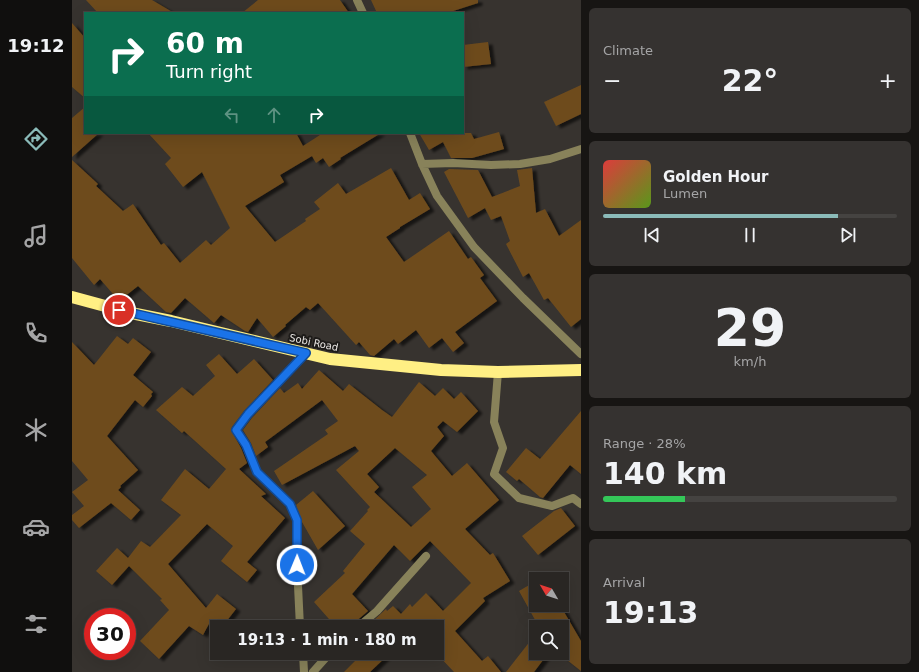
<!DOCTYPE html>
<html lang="en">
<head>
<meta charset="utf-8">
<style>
	:root { --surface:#292623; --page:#353230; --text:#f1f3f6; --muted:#a5a5a6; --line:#454341; --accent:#8bbbb9 }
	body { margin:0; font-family:"DejaVu Sans",sans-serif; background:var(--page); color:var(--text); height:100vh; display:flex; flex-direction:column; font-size:15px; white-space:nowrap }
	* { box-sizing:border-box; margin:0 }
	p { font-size:13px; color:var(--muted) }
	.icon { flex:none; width:22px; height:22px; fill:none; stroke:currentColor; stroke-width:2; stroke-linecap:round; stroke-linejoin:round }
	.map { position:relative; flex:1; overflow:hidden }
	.panel { display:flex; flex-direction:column; gap:8px; padding:8px; background:#171513; width:338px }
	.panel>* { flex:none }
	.top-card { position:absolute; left:12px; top:12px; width:380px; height:122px; border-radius:0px; box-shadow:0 4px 16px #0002,0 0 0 1px var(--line); background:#0b6e4f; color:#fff; overflow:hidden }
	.needle { width:26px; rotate:309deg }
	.controls { position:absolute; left:457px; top:572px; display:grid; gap:8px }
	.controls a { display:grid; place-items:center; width:40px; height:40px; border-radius:0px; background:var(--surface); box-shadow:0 4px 16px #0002,0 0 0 1px var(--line); font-size:20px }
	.speed { position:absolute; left:12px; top:608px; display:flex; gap:8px; font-size:20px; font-weight:700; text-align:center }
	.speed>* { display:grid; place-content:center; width:52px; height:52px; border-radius:50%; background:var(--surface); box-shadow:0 4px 16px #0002,0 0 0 1px var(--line); line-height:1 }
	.speed .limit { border:6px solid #d22; background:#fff; color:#111 }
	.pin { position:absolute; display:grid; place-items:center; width:34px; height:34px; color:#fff; margin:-17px; border:2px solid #fff; border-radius:50%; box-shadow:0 1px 4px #0007 }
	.me { position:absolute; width:44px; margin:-22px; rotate:1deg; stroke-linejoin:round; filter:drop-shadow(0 0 3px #0008) }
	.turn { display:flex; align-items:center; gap:14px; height:84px; padding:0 16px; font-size:18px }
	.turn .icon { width:52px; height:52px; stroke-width:2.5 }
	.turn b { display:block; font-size:28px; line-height:34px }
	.lanes { display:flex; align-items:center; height:38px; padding:0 16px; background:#0003; justify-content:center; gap:20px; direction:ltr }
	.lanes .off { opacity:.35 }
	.big { font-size:30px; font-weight:600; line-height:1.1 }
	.panel .card { flex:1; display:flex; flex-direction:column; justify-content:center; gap:6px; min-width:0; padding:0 14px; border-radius:6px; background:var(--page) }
	.panel .dial { align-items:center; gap:0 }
	.dial b { font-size:52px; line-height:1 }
	.song { display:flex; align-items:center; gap:12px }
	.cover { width:48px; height:48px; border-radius:6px; background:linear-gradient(135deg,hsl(0 70% 55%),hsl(90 70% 35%)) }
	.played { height:4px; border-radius:2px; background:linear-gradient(90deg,var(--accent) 80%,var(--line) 80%) }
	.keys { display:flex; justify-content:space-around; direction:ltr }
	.heat { display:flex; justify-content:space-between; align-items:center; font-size:22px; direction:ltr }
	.charge { height:6px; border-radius:3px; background:linear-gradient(90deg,#34c759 28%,var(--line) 0) }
	.trip { position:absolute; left:138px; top:620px; width:234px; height:40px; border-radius:0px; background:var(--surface); box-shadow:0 4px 16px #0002,0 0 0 1px var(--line); font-weight:600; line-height:40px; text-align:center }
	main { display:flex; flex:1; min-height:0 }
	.tab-bar { display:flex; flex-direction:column; width:72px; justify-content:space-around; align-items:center; background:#100f0e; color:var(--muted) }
	.tab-bar .icon { width:28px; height:28px }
	.tab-bar .active { color:var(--accent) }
	.tab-bar b { font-size:18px; color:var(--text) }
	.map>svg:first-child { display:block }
	.building { fill:#6e4b1d; fill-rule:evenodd; filter:url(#shadow) }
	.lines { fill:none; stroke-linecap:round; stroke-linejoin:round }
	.street { stroke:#88825a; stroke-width:8 }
	.highway { stroke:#ffef84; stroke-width:12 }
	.route-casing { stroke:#114b97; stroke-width:10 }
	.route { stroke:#1a73e8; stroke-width:7 }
	.labels { text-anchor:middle; stroke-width:4; stroke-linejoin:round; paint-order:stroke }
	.street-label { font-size:10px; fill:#e9e6e3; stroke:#1d1b19 }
</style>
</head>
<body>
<main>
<nav class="tab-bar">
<b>19:12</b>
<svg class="icon active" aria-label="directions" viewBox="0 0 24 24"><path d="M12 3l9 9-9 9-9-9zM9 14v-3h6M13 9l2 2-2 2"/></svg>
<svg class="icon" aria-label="music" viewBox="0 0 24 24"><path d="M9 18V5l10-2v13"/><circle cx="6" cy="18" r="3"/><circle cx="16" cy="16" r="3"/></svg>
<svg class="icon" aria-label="phone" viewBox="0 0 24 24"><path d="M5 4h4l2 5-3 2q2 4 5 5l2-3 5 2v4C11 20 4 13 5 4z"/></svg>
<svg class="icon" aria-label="climate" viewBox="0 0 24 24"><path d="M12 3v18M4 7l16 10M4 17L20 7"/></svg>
<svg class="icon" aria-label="car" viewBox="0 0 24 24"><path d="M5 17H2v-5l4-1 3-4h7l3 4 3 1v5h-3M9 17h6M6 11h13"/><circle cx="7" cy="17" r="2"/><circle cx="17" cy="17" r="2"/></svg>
<svg class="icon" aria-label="filters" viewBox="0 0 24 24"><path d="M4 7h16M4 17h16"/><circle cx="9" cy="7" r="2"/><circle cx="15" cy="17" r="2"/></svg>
</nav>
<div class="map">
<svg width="509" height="672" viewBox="0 0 509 672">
	<defs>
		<filter id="shadow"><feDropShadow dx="4.5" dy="2.5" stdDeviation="1" flood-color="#0009"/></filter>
	</defs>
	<rect width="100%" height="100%" fill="#37332f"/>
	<!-- building -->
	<path class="building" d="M14,0H80L102,13H26Z
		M186,0H268L277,13H170Z
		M299,0H406V3L375,13H305Z
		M0,23L13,38V98L0,87Z
		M416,42L419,64L391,67V45Z
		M509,85V114L484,126L472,102Z
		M13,107V133H27L0,157V118Z
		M427,132L432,149L400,158H379L371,142L357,150L347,133H399L402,139Z
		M76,133H224L231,146L251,133H309L268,158L269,159L257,167L251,158L244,163L240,156L208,175L212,182L173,206L203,242L234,221L233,219L248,209L242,202L266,183L274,194L319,168L337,200L348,193L358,209L328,227V228L314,237L332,262L377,231L396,259L399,257L412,275L408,278L425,301L383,332L392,343L381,352L370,338L357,348L344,330L326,344L322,339L302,356L298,355L287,342L284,345L246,303L238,310L234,307L213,325L214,326L201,337L185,318L176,332L173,331L149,315L142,323L113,298L99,313L94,312L66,286L47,301L28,279L22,285L0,258V160L26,184L24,186L51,211L61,204L89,245L92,243L108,263L134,240L139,245L158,228L130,172L111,187L93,164L99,158Z
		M460,168L464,213L473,209L487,236L509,220V319L499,327L476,298L472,300L457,273L451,277L434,244L438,241L429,216L419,220L413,208L396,218L372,172L377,169L406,170L420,197L448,186L445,170Z
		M45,336L56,344L61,338L79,352L61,375L81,392L79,394L80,396L71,407L63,400L35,436L66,470L48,486L49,487L46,490L68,510L59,520L39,503L7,528L0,520V515L12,506L0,492L16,480L0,461V342L22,365Z
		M147,354L165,374L182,359L201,380L172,411L160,427L159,430L169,448L175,463L167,469L194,494L189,496L213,518L175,562L185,570L175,582L149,561L161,546L135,524L96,564L134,608L145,594L164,609L150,627H148L139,620L131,635L117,626L87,659L68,641L97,610L88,600L90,599L57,566L40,585L24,571L45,548L56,558L69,541L78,547L109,515L89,500L113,469L137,489L154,469L112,431L110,433L84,410L110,387L121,396L143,376L134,365Z
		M247,370L271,391L277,384L310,410L320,417L347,382L363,396L371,388L382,399L389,392L406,411L385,432L371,421L365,427L372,436L359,451L380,476L395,463L427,500L393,529L418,555L421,553L438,581L411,598L413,601L383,631L410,661L416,656L429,672H382L365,654V627H305L300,622L314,609L315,611L321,606L329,614L338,604L340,607L354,593L371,611L399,583L358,541L338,561L322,545L280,594L296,611L282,623L281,627H264L242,602L273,573L271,571L293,544L278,531L296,511L295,510L298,507L264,470L287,451L283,446L210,485L202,471L256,434L253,430L266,421L250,400L193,442L196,447L184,456L179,443L171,430L180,418L208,388L212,393L226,383L230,389ZM323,448L355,475L340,487L359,509L339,527L302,492L307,487L295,474Z
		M509,411V474L498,465L471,498L468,497L447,479L445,481L434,472L454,448L468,459Z
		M241,491L273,526L246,550L230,522L224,505Z
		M489,508L503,526L466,555L450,536L482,511Z
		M464,581V605H488L509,641V671L490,656V627H467L447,591Z
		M459,640L464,645V653H471L474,656L462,672H434Z
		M291,653H318L298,672H272Z"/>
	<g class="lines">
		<!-- street -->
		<path class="street" d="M285,0L291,13
			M338,133L350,164L365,196L402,247L451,298L509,354
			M350,164L381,163L419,165L448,164L478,159L509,149
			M426,372L422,422L431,448L422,474L447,498L480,506L501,498L509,504
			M228,627L225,565V520L218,504L185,472L174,445L164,430L176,414L234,353
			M286,627L305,611L354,556
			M231,653L232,672
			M241,672L258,653"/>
		<!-- highway -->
		<path class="highway" d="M0,297L59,313L99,321L258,359L369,370L426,372L509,370"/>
	</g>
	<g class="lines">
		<defs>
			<path id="route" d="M47,310L234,353L176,414L164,430L174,445L185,472L218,504L225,520V565"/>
		</defs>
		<!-- route casing -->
		<use href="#route" class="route-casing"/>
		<!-- route -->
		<use href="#route" class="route"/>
	</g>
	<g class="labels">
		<!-- street labels -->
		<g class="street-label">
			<text transform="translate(242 342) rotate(12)" y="4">Sobi Road</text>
		</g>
	</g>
</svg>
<div class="controls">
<a><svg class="needle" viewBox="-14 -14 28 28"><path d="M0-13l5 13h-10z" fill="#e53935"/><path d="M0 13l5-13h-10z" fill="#a5a5a6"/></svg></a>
<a><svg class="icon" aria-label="search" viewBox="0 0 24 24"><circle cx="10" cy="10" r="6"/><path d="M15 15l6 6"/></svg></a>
</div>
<div class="speed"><div class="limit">30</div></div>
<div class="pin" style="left:47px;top:310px;background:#d93025"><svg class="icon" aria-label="arrive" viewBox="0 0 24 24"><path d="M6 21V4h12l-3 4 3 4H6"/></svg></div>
<svg class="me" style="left:225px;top:565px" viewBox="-20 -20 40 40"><circle r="17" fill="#1a73e8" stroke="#fff" stroke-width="3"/><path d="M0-11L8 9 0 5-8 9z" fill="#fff"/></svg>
<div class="trip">19:13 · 1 min · 180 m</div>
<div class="top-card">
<div class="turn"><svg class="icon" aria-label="right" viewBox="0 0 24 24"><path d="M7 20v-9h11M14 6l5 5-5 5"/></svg><div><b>60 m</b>Turn right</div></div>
<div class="lanes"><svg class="icon off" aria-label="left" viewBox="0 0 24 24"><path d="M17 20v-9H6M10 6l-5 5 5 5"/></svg><svg class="icon off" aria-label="ahead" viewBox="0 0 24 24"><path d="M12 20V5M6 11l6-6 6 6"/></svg><svg class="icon" aria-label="right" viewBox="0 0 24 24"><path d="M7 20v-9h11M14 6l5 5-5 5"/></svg></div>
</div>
</div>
<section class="panel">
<div class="card"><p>Climate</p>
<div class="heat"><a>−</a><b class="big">22°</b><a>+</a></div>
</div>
<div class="card">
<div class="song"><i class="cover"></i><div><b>Golden Hour</b><p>Lumen</p></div></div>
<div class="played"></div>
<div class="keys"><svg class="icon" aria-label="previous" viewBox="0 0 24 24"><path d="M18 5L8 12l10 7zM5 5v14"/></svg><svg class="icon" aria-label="pause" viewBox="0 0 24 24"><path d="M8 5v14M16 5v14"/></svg><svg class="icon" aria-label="next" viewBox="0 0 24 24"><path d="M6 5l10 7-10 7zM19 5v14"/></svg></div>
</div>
<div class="card dial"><b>29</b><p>km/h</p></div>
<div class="card"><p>Range · 28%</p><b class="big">140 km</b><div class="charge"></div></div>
<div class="card"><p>Arrival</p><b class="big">19:13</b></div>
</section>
</main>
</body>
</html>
